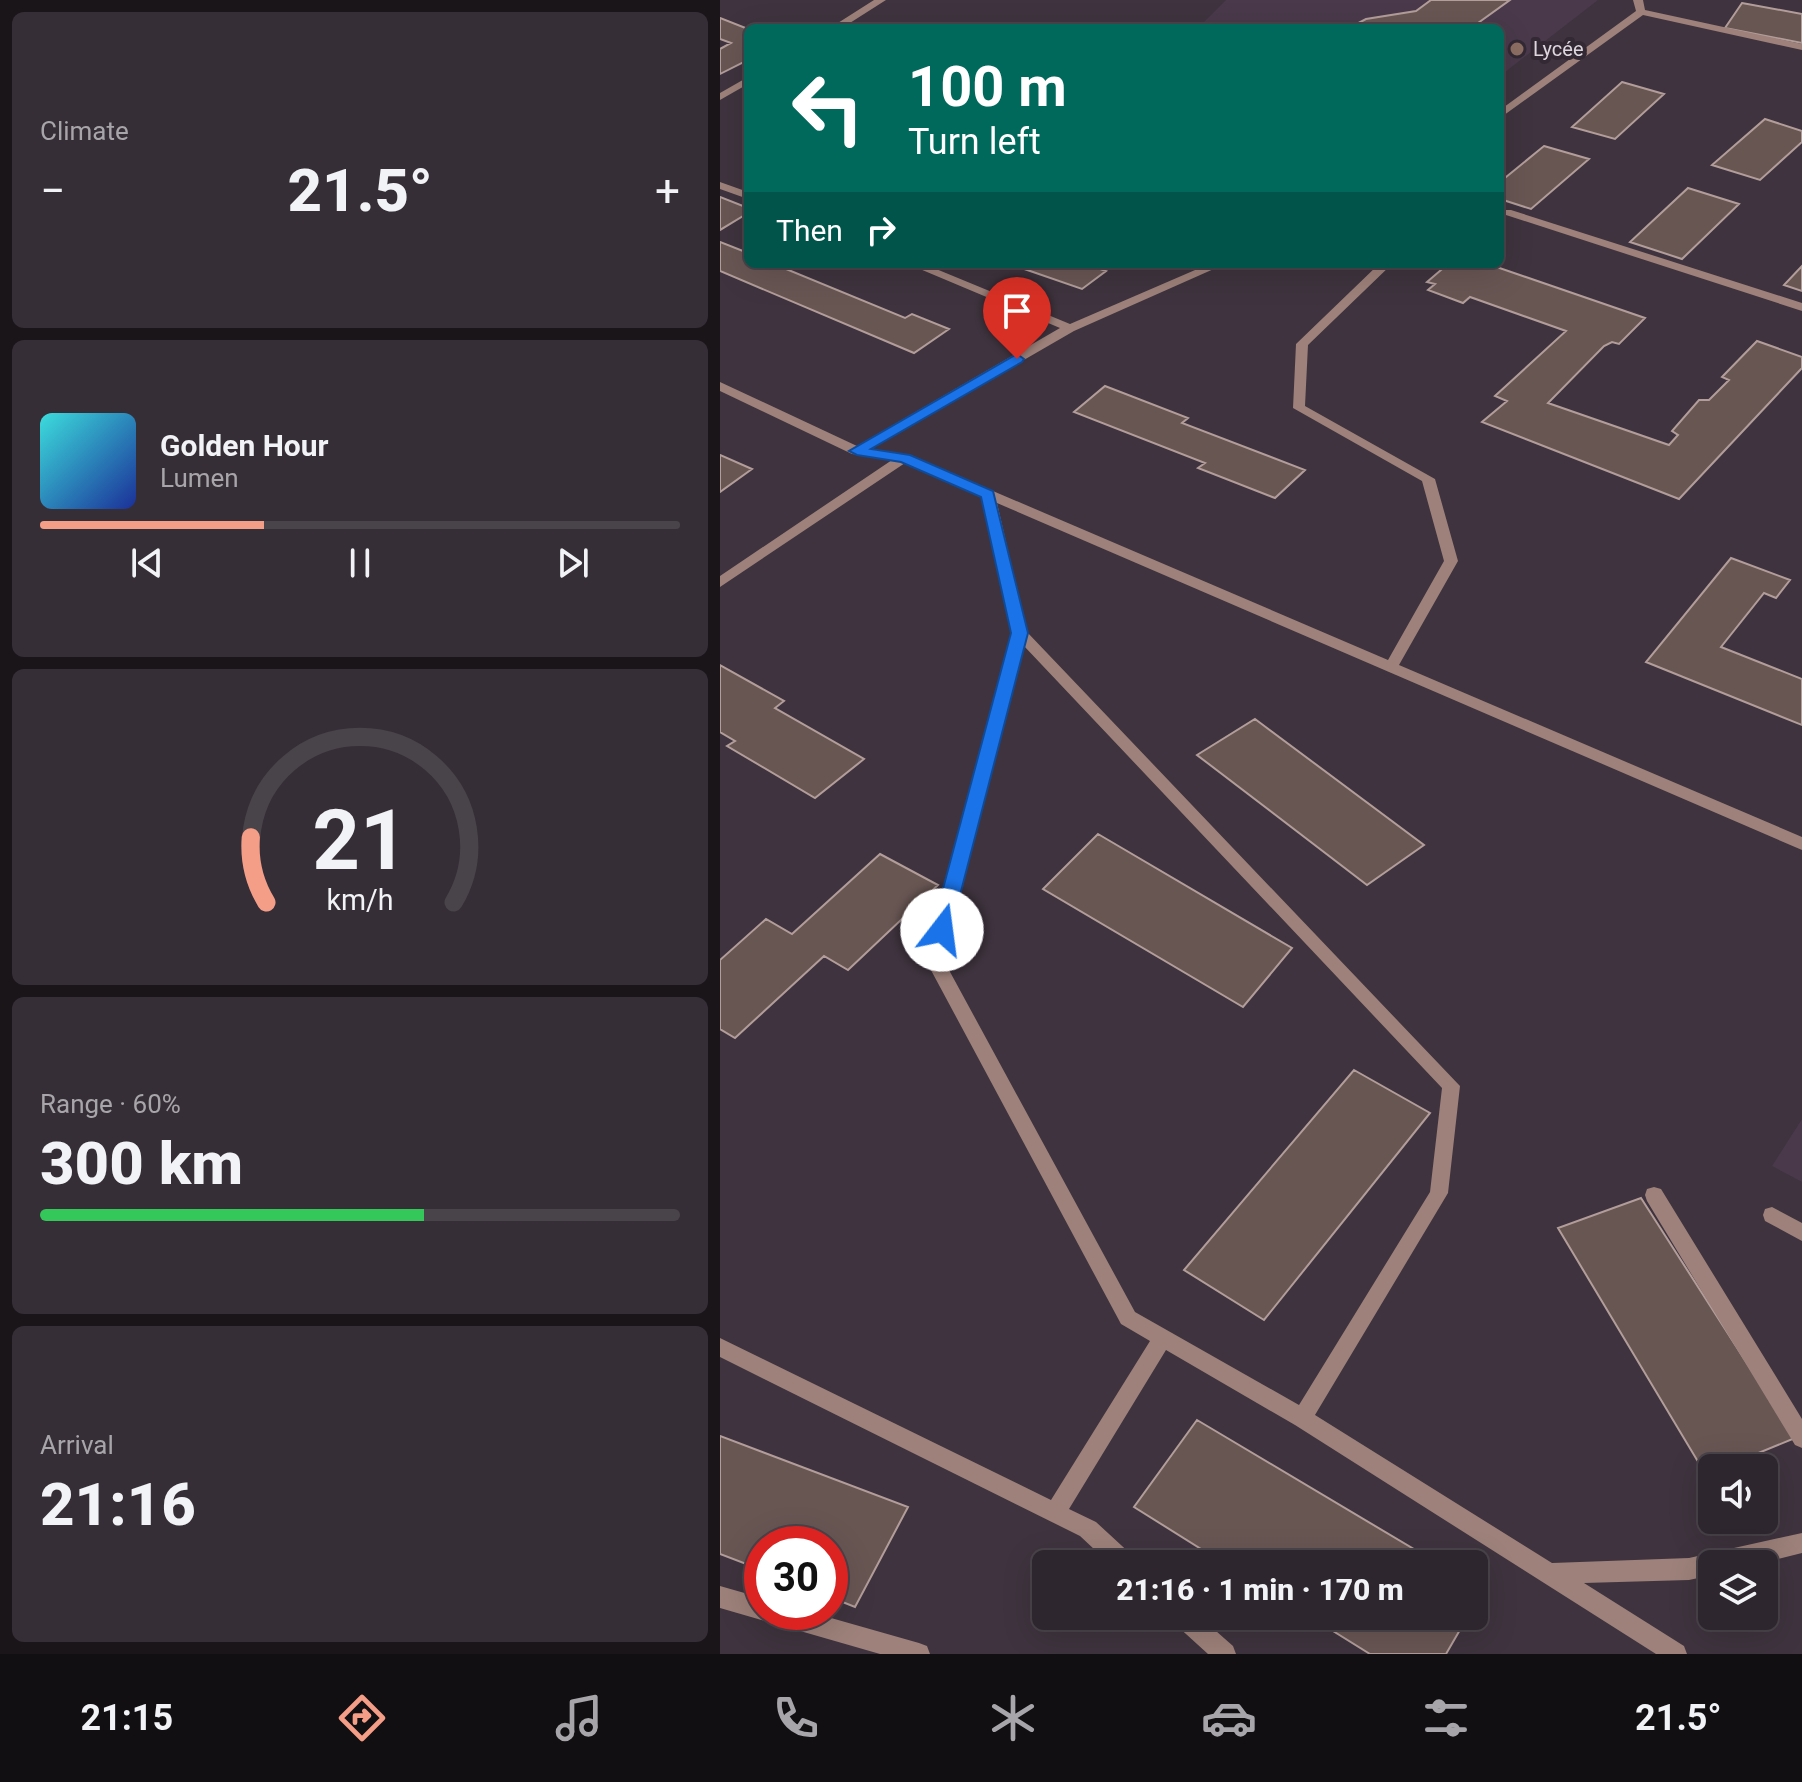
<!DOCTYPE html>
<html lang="en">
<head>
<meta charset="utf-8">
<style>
	:root { --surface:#2e262e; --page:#362e36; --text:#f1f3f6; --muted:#a7a5aa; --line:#49434a; --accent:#f49e88 }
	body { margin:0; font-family:Roboto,sans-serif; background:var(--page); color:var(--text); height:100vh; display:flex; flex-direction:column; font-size:30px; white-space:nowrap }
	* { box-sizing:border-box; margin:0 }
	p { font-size:26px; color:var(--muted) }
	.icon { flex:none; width:44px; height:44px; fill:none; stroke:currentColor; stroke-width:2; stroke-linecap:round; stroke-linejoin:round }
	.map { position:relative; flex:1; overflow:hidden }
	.side { display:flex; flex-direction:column; gap:12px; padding:12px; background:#191519; width:720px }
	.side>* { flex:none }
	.top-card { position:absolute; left:24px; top:24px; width:760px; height:244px; border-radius:12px; box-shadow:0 8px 32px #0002,0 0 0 2px var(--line); background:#00695c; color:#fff; overflow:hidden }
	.controls { position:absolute; left:978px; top:1454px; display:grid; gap:16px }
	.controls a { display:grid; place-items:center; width:80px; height:80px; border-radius:12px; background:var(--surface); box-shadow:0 8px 32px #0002,0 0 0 2px var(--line); font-size:40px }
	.speed { position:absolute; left:24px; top:1526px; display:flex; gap:16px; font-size:40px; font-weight:700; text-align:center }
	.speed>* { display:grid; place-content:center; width:104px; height:104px; border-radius:50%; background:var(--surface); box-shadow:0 8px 32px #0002,0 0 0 2px var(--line); line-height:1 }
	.speed .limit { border:12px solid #d22; background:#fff; color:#111 }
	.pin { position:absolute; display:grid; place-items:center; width:68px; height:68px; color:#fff; margin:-82px -34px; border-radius:50% 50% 50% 0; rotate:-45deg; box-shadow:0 0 8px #0007 }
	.pin .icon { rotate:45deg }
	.me { position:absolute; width:88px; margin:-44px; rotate:15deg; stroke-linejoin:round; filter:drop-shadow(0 0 6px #0008) }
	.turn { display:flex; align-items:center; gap:28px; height:168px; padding:0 32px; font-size:36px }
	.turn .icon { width:104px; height:104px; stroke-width:2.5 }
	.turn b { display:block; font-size:56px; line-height:68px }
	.then { display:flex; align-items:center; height:76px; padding:0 32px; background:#0003; gap:16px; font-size:30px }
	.big { font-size:60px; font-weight:800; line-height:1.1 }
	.side .tile { flex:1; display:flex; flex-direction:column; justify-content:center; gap:12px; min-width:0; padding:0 28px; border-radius:12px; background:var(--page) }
	.side .dial { align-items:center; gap:0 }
	.dial svg { height:208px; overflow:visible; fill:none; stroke:var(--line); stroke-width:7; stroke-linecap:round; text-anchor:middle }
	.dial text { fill:var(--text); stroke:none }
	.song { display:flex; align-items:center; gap:24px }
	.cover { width:96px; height:96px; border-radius:12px; background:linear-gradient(135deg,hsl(180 70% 55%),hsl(230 70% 35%)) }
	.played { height:8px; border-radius:4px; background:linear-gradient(90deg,var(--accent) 35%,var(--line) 35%) }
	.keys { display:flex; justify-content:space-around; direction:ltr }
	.heat { display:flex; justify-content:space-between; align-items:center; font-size:44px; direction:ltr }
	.charge { height:12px; border-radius:6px; background:linear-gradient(90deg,#34c759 60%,var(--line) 0) }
	.trip { position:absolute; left:312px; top:1550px; width:456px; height:80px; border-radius:12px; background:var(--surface); box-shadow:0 8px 32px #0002,0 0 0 2px var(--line); font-weight:800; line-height:80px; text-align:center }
	.tab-bar { display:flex; height:128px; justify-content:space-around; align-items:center; background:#120f12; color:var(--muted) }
	.tab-bar .icon { width:56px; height:56px }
	.tab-bar .current { color:var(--accent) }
	.tab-bar b { font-size:36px; color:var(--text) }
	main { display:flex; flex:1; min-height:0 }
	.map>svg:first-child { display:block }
	.built { fill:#49394a }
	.building { fill:#685653; stroke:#b29d9a; stroke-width:2 }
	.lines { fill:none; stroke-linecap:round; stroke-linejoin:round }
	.street { fill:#9d817a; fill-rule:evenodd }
	.route { fill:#1a73e8; stroke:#114b97; stroke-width:2 }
	.education-dot { fill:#8d6e63; stroke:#332934; stroke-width:3 }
	.labels { text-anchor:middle; stroke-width:8; stroke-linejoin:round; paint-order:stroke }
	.far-poi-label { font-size:20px; fill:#ded7df; stroke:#332934; text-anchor:start }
</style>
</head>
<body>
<main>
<section class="side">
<div class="tile"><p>Climate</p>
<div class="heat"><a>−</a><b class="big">21.5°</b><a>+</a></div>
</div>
<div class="tile">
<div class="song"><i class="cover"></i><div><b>Golden Hour</b><p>Lumen</p></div></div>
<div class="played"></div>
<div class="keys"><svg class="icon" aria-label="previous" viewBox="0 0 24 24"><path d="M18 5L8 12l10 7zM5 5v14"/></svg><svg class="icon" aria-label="pause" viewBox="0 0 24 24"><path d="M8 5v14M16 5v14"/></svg><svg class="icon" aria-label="next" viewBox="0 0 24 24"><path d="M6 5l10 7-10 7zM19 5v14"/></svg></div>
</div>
<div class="tile dial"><svg viewBox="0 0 100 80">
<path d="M14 69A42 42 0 1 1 86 69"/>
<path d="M14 69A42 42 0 0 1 8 44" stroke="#f49e88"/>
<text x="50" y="56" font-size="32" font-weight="700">21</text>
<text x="50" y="72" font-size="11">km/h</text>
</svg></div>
<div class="tile"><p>Range · 60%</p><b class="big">300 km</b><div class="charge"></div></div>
<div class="tile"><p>Arrival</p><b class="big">21:16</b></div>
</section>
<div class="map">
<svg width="1082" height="1654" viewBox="0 0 1082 1654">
	<rect width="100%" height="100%" fill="#3e333e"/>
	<!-- built -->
	<path class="built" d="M506,0H878L780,76V28H478Z
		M1082,1119V1182L1052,1166Z"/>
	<!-- building -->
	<path class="building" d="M711,0H790L751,28H629L646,19L696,11Z
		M1022,3L1082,14V43L1005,28Z
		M0,18L28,29V60L0,74V49L11,43L0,39Z
		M902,82L944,94L895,139L852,127Z
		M1045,119L1082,131V142L1040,180L992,165Z
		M824,146L869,159L811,209L780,199V182Z
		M968,188L1019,204L962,259L910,242Z
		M0,197L28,208V213L0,230Z
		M0,242L28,253V264H54L185,318L192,314L229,329L194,353L0,271Z
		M290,264H373L371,266L386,271L362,289Z
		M728,264H768L925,318L899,344L892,342L884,346L828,403L949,445L958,435L952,431L979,400H989L1009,380L1002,377L1037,341L1082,357V368L959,499L762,422L787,401L775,396L846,331L750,297L743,303L708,290L715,284L707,282Z
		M1082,266V291L1064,285Z
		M385,386L468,418L462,423L585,470L555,498L478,468L485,463L354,412Z
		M0,455L32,469L0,492Z
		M1011,558L1070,580L1056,598L1044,593L1001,647L1082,679V725L926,662Z
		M0,665L64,701L55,708L144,759L95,798L7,746L15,741L0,732Z
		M535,719L704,845L647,885L477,755Z
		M378,834L572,948L523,1007L323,889Z
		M160,854L218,885L128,970L104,956L15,1038L0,1029V960L46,919L72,934Z
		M634,1070L710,1113L544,1320L464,1270Z
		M921,1198L1075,1438L1002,1468H992V1472L986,1475L838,1228Z
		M477,1420L719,1564H505L414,1507Z
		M0,1436L188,1507L135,1607L110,1597V1544H42V1570L0,1554Z
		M589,1616H748L726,1654H650Z"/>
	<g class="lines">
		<!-- street -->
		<path class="street" d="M154,0H166L122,28H110Z
			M913,0H923L925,10L1082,44V50L923,15L780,118V110L916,11Z
			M28,77V84L0,100V93Z
			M0,182L28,192V199L0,189Z
			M780,210H791L1082,303V311L786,215L780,216Z
			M188,264H204L350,324L489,264H505L354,331L150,449L189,455L668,660L724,561L702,481L573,408L576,344L659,264H672L588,345L585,406L715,479L738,561L679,665L1082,837V850L277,503L307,632L740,1086L728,1193L595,1415L832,1563L969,1558L1082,1533V1553L1038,1564H992V1575L969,1580L864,1583L964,1646L967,1654H936L575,1425L446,1350L349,1509L376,1522L414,1557L417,1564H390L360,1536L0,1357V1338L331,1500L430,1341L401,1324L205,959L293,633L262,496L185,463L0,587V576L172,460L132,454L0,391V382L137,446L340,328ZM304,646L722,1088L710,1192L579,1405L415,1312L223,959Z
			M934,1187L941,1189L1082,1419V1448L1075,1445L927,1201L925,1195L927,1189Z
			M1052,1207L1082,1223V1241L1045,1221L1043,1215L1045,1209Z
			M0,1586L42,1598V1612H90L199,1643L207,1646L210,1654H160L0,1608Z
			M452,1616H479L513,1646L516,1654H488L455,1624Z"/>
	</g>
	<!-- route -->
	<path class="route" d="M297,354L304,359L302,362L151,449L190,455L273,491L308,633L231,930L222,937L212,930L291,633L261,497L181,462L137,455L129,451Z"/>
	<!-- markers -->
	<circle class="education-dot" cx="797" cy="49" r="8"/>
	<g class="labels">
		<!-- far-poi labels -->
		<g class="far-poi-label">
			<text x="813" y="56">Lycée</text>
		</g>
	</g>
</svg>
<div class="controls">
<a><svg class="icon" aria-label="sound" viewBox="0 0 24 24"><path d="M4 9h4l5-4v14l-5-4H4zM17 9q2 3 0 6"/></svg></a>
<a><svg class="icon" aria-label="layers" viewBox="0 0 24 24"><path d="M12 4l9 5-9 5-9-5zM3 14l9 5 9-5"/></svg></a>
</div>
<div class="speed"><div class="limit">30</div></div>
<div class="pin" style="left:297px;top:359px;background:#d93025"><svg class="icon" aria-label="arrive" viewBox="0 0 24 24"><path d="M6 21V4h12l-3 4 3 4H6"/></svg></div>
<svg class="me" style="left:222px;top:930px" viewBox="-20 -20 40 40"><circle r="19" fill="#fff"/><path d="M0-13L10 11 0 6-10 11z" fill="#1a73e8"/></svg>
<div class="trip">21:16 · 1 min · 170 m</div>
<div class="top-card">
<div class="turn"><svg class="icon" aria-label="left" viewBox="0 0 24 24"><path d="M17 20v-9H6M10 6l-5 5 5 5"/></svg><div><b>100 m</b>Turn left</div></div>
<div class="then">Then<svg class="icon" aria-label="right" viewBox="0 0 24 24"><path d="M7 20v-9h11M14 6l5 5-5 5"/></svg></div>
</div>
</div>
</main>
<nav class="tab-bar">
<b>21:15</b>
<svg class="icon current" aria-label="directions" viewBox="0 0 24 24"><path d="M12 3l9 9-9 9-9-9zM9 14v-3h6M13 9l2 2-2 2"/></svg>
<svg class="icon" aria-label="music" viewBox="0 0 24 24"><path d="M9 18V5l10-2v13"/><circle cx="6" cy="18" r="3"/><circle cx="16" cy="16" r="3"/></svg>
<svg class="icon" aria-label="phone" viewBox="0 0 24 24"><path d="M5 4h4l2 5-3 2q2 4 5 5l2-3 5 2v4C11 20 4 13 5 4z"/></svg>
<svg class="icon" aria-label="climate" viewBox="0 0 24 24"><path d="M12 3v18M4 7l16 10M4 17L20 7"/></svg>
<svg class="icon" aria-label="car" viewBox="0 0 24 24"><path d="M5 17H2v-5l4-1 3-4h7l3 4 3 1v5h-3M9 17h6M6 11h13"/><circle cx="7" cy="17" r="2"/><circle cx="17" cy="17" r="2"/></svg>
<svg class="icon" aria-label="filters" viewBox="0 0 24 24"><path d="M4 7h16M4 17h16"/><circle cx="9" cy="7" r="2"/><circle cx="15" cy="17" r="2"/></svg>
<b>21.5°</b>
</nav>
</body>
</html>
